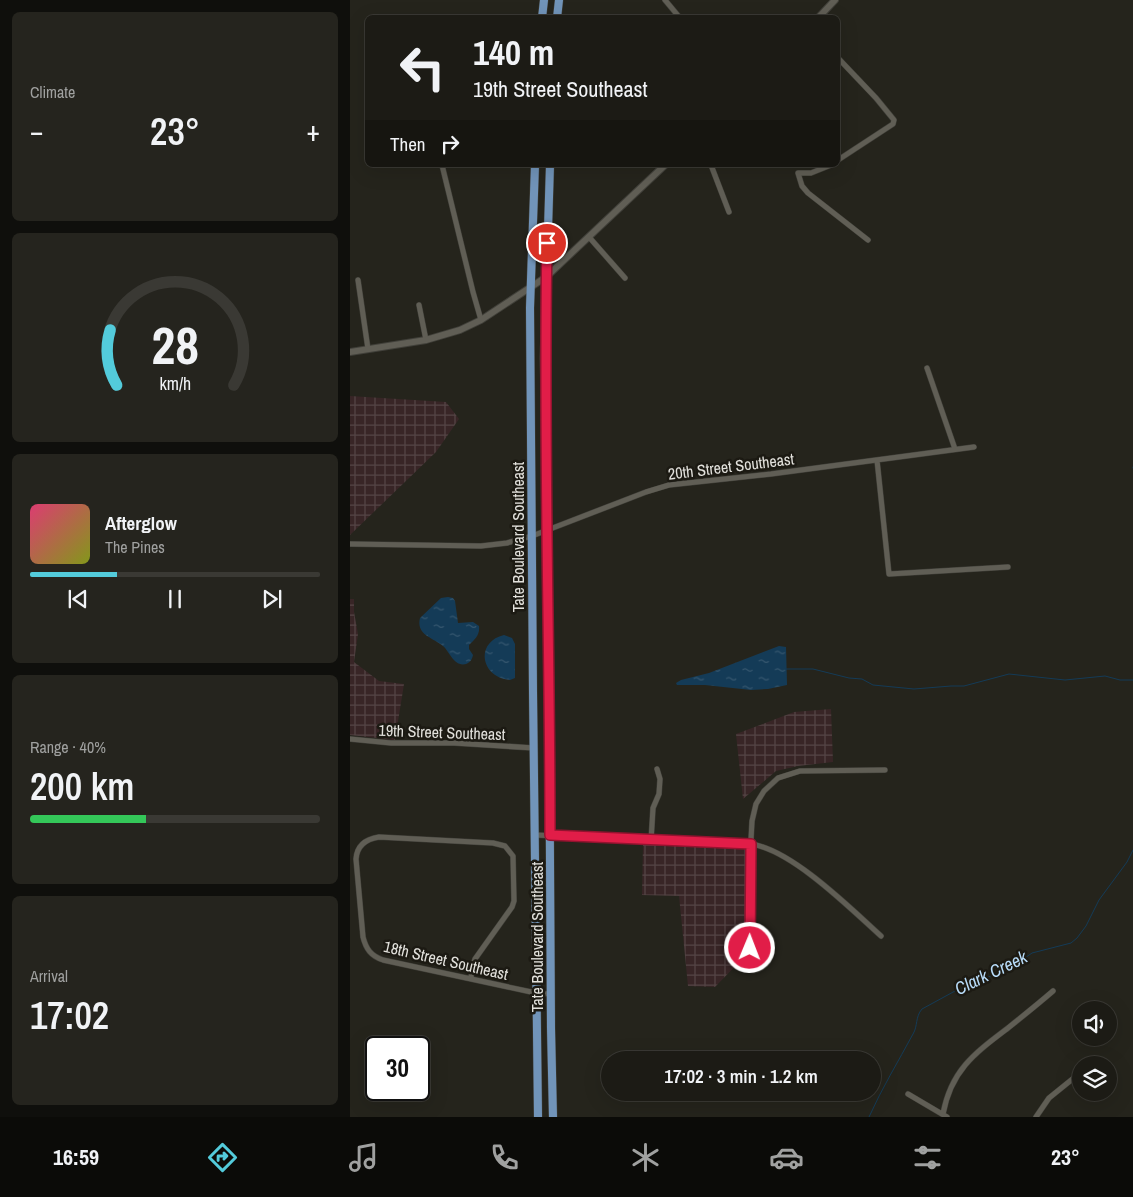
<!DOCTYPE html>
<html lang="en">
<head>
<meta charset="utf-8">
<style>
	:root { --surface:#1c1b15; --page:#25241e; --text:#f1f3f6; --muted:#a0a1a0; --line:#3a3934; --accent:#53cbdb }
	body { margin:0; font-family:"Archivo Narrow",sans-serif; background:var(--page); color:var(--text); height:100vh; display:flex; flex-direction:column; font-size:19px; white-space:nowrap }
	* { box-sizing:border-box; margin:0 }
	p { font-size:16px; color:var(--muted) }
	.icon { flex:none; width:28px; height:28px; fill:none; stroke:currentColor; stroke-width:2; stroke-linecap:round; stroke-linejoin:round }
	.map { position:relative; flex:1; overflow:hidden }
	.panel { display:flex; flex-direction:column; gap:12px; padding:12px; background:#0f0f0c; width:350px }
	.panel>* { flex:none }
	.guide { position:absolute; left:15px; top:15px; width:475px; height:152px; border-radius:8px; box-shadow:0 5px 20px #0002,0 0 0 1px var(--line); background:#1c1b15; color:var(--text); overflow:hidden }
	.controls { position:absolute; left:722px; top:1001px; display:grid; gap:10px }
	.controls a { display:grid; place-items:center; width:45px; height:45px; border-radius:50%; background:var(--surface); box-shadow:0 5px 20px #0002,0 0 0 1px var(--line); font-size:25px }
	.speed { position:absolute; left:15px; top:1036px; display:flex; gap:10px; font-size:25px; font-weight:700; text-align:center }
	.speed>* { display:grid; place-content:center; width:65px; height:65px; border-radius:50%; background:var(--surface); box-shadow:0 5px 20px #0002,0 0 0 1px var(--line); line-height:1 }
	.speed .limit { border:2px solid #111; border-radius:8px; background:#fff; color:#111 }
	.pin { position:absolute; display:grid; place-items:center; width:42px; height:42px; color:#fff; margin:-21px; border:2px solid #fff; border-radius:50%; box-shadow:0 1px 5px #0007 }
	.me { position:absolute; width:55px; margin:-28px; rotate:1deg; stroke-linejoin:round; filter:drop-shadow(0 0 4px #0008) }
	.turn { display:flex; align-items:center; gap:18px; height:105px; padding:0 25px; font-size:22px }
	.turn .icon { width:65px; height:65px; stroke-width:2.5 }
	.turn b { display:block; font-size:35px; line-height:42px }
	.then { display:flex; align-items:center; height:48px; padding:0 25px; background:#0003; gap:10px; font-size:19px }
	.big { font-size:38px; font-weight:600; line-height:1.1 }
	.panel .card { flex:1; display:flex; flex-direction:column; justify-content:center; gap:8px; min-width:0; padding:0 18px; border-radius:8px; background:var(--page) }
	.panel .dial { align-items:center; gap:0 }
	.dial svg { height:130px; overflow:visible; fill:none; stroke:var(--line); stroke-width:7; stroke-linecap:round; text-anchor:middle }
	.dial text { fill:var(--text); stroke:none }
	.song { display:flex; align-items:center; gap:15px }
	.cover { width:60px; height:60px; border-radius:8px; background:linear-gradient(135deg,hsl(340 70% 55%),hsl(70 70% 35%)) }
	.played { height:5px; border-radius:2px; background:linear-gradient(90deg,var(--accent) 30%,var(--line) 30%) }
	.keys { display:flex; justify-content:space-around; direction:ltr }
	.heat { display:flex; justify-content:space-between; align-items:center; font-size:28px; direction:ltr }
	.charge { height:8px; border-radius:4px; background:linear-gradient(90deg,#34c759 40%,var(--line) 0) }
	.trip { position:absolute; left:251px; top:1051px; width:280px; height:50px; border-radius:25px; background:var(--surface); box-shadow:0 5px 20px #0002,0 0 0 1px var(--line); font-weight:600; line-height:50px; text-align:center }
	.tab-bar { display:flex; height:80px; justify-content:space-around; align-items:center; background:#0b0b08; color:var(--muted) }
	.tab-bar .icon { width:35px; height:35px }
	.tab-bar .current { color:var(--accent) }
	.tab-bar b { font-size:22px; color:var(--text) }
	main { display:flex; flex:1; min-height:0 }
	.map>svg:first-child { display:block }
	.industrial { fill:url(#industrial-grid) }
	.water { fill:url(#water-ripples) }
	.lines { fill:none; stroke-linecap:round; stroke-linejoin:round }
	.stream { stroke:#143b57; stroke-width:1 }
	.minor-casing { stroke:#41403a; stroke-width:6 }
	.tertiary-casing { stroke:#41403a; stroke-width:8 }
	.primary-casing { stroke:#41403a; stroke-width:9 }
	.minor { stroke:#605e55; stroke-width:5 }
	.tertiary { stroke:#605e55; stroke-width:6 }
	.primary { stroke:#7194b9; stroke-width:8 }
	.route-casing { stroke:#92132f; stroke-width:12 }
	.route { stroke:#e11d48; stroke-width:9 }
	.labels { text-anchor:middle; stroke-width:5; stroke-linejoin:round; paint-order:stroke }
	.street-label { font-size:16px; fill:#e2e1dc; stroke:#1c1a13 }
	.water-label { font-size:18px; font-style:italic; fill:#b9ddfa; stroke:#1c1a13 }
</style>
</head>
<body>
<main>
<section class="panel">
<div class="card"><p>Climate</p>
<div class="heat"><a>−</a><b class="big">23°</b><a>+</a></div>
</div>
<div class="card dial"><svg viewBox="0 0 100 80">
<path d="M14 69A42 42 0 1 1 86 69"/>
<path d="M14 69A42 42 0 0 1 10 35" stroke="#53cbdb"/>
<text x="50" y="56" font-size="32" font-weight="700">28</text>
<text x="50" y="72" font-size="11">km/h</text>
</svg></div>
<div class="card">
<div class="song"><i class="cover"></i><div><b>Afterglow</b><p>The Pines</p></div></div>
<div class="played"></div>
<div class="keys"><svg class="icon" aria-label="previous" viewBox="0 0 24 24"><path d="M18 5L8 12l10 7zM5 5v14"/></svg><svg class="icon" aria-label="pause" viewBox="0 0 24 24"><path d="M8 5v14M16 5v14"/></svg><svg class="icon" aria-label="next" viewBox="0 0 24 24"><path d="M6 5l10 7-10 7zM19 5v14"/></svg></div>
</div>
<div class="card"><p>Range · 40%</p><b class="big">200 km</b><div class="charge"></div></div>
<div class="card"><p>Arrival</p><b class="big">17:02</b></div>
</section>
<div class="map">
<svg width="783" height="1117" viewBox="0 0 783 1117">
	<defs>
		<pattern id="industrial-grid" width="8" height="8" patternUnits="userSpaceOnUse" patternTransform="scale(1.25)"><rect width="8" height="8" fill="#382526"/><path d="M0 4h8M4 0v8" fill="none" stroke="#544445"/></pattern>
		<pattern id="water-ripples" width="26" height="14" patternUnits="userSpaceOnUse" patternTransform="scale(1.25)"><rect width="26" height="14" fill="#143b57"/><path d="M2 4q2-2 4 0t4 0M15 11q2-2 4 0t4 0" fill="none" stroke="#36576f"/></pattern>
	</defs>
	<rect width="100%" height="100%" fill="#25241c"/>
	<!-- industrial -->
	<path class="industrial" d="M0,396L96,402L109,419L86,452L0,535Z
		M0,599H4V612L8,634L4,662L29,681L54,684L45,740L0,735Z
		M481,709L483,762L448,766L426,771L393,799L386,734L444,712Z
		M293,844L397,849L398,953L365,987L338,986L329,896L292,895Z"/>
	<!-- water -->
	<path class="water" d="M98,597L103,598L105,601L108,623L123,622L129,626C130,635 125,639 119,645V649L123,655C122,659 121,662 116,664C104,667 100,652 93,646C82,637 66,635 70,618L91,598Z
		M154,635L162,638L165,644V678L160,680C130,677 125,642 154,635Z
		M429,646L436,647L437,685L418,689L401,690L355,685H327L326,683L331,680L359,673Z"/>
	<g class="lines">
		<!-- stream -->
		<path class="stream" d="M783,467V468
			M436,669H463L499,678L512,679L523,685L564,689L601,686H614L659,674L715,680L755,676L770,680H783
			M519,1117C532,1088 548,1062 563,1034C568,1026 565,1017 572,1009L605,991L662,967L682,953L721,943L727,938L736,926L749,900L777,862L783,850"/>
		<defs>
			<path id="minor" d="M315,0L330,18
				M488,58L526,98L544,120L543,124L488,160
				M92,165L123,292L131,320
				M361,165L379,212
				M481,165L461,173H448L452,186L458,193L518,240
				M239,237L275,278
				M8,280L18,349
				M69,305L76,340
				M577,368L605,449
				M527,460L539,574L658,567
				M0,544L131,546L157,543L182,536L296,492L319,485L421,474L624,447
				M0,739L41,743H104L184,748
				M185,835L401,844C442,850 500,908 531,936
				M301,841L303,808L309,794L310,779L307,769
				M400,948V858L402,821L406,804L414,791L428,778L450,771L535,770
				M121,979L122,969L125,959L162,907L164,901L163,856L155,846L143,843L29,837C16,839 7,845 6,859L13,937C16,949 21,956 33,960L186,993L201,994
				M558,1094L597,1117
				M593,1114C601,1070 625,1053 658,1028C673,1016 688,1004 703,991
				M686,1117L699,1098L725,1077"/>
			<path id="tertiary" d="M468,18L485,0
				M0,352L76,340L110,330L131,320L196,277L315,165"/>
			<path id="primary" d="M192,18L194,0
				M207,18L209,0
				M185,165L180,308L183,692L188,1117
				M200,165L194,358L198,529L201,1028L203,1117"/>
		</defs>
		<!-- minor casing -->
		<use href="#minor" class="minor-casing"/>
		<!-- tertiary casing -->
		<use href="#tertiary" class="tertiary-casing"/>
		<!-- primary casing -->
		<use href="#primary" class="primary-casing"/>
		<!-- minor -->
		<use href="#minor" class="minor"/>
		<!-- tertiary -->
		<use href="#tertiary" class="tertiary"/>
		<!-- primary -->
		<use href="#primary" class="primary"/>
	</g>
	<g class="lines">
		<defs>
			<path id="route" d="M197,243C193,441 200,638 200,835L401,844L400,948"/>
		</defs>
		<!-- route casing -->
		<use href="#route" class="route-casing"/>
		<!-- route -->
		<use href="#route" class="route"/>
	</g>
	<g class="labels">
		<!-- street labels -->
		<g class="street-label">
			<text transform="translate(381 466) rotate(-7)" y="6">20th Street Southeast</text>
			<text transform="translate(168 537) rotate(-90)" y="6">Tate Boulevard Southeast</text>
			<text transform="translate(92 732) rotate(2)" y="6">19th Street Southeast</text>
			<text transform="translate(187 937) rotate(-90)" y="6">Tate Boulevard Southeast</text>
			<text transform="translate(96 960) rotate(13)" y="6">18th Street Southeast</text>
		</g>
		<!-- water labels -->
		<g class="water-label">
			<text transform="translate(641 973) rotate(-26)" y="6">Clark Creek</text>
		</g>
	</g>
</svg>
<div class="controls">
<a><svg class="icon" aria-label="sound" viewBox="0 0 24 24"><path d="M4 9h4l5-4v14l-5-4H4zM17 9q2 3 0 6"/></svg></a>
<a><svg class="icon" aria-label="layers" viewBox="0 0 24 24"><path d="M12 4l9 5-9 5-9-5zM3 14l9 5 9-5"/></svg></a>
</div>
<div class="speed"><div class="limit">30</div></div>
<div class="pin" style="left:197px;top:243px;background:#d93025"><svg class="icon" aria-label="arrive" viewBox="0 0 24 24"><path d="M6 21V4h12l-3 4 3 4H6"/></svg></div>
<svg class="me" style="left:400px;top:948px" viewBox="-20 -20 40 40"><circle r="17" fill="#e11d48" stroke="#fff" stroke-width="3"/><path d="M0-11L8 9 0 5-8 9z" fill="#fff"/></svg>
<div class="trip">17:02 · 3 min · 1.2 km</div>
<div class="guide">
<div class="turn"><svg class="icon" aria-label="left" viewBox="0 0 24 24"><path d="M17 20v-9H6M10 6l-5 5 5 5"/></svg><div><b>140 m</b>19th Street Southeast</div></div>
<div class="then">Then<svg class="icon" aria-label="right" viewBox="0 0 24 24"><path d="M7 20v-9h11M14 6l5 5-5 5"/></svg></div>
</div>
</div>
</main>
<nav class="tab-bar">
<b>16:59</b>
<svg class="icon current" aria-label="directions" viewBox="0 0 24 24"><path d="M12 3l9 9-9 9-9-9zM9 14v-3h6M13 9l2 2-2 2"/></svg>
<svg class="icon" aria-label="music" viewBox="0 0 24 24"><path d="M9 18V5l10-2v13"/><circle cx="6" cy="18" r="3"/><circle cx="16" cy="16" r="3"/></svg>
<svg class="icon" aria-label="phone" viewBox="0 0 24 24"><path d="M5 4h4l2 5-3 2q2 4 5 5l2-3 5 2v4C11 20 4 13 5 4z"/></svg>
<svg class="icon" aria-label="climate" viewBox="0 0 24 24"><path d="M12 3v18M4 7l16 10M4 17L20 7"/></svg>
<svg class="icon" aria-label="car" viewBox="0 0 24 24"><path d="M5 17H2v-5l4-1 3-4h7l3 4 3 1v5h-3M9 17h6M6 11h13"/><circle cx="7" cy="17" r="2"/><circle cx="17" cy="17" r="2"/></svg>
<svg class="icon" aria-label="filters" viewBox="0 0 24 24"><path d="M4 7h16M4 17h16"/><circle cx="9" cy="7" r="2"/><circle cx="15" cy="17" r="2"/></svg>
<b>23°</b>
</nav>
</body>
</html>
